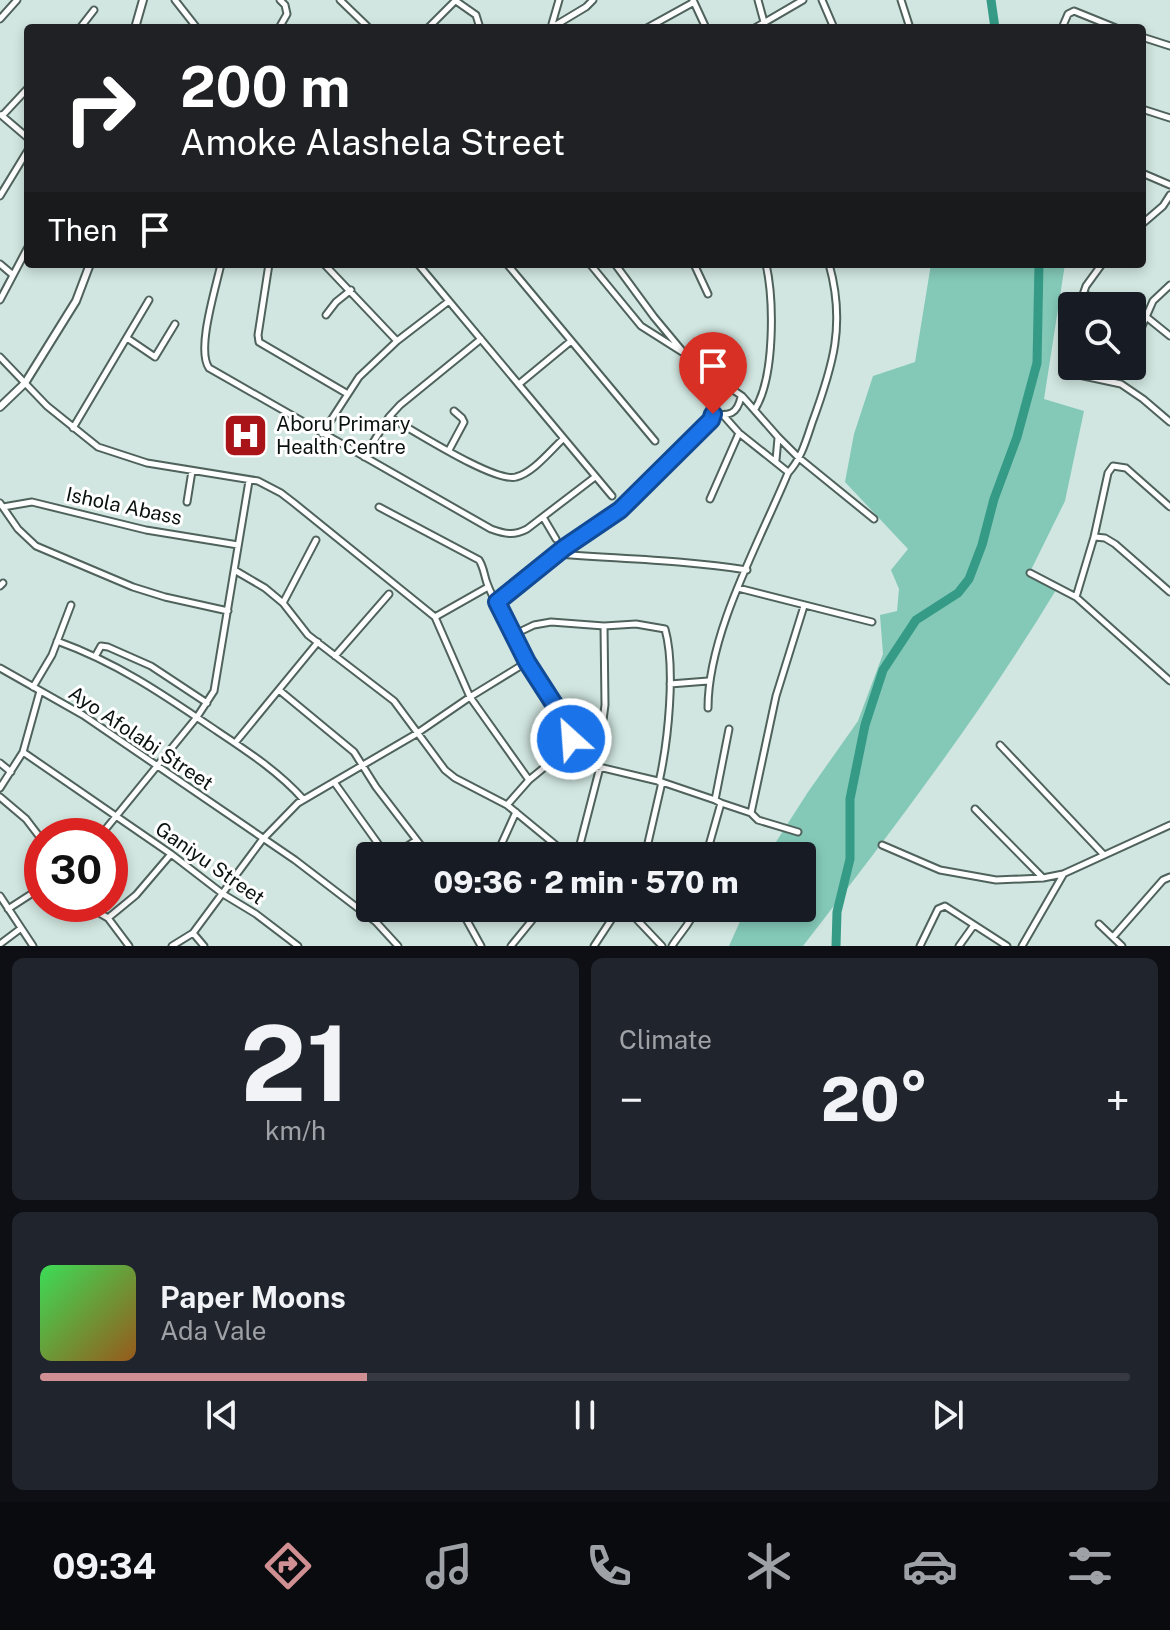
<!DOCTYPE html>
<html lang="en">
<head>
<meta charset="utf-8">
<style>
	:root { --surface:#171b24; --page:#20242c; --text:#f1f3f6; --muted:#9ea1a6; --line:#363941; --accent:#d08f92 }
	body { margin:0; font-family:"Public Sans",sans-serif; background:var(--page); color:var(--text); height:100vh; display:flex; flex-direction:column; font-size:30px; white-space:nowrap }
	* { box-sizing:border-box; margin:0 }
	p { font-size:26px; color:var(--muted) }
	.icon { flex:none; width:44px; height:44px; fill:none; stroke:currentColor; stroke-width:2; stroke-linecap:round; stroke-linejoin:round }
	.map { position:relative; height:946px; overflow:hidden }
	.panel { display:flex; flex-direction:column; gap:12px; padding:12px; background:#0d0f14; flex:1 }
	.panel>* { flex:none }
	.hud { position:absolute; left:24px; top:24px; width:1122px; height:244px; border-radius:8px; box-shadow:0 4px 12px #0003; background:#202124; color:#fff; overflow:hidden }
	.fabs { position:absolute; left:1058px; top:292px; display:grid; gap:16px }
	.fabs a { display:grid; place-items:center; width:88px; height:88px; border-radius:8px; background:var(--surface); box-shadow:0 4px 12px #0003; font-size:40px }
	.speed { position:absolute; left:24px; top:818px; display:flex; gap:16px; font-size:40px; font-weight:700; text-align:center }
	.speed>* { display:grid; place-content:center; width:104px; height:104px; border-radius:50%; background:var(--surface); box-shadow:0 4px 12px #0003; line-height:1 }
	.speed .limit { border:12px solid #d22; background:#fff; color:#111 }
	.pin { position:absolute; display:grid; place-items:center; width:68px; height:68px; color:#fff; margin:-82px -34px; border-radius:50% 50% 50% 0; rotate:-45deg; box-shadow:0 0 8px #0007 }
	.pin .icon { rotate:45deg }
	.me { position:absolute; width:88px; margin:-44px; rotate:334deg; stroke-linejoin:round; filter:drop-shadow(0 0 6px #0008) }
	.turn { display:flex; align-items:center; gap:28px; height:168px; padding:0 24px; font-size:36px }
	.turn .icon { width:104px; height:104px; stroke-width:2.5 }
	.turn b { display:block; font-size:56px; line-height:68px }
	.then { display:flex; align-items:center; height:76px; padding:0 24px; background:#0003; gap:16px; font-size:30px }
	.big { font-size:60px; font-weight:800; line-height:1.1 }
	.panel .card { flex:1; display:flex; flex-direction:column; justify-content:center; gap:12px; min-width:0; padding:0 28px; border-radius:12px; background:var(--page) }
	.panel .dial { align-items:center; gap:0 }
	.dial b { font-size:104px; line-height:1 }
	.song { display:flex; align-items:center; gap:24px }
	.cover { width:96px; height:96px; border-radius:12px; background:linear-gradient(135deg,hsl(130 70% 55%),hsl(30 70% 35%)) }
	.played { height:8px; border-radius:4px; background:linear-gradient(90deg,var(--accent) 30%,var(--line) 30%) }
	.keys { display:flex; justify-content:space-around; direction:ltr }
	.heat { display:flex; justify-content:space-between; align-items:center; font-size:44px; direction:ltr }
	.panel .tiles { flex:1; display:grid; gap:12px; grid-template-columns:1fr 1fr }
	.card:last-child { grid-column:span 2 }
	.trip { position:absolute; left:356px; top:842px; width:460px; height:80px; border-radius:8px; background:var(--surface); box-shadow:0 4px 12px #0003; font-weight:800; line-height:80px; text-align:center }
	.tab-bar { display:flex; height:128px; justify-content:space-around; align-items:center; background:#090b0e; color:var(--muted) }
	.tab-bar .icon { width:56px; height:56px }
	.tab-bar .on { color:var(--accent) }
	.tab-bar b { font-size:36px; color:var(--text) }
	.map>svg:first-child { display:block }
	.green { fill:#84c9b8 }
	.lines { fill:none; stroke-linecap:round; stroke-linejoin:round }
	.river { stroke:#359a86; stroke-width:9 }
	.minor-casing { stroke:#4f625c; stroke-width:9 }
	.tertiary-casing { stroke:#4f625c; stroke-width:10 }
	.minor { stroke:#fff; stroke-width:5 }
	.tertiary { stroke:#fff; stroke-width:6 }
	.route-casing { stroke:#114b97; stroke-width:20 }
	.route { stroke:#1a73e8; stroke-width:14 }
	.labels { text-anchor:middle; stroke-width:6; stroke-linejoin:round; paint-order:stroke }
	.poi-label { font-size:20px; fill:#0a1210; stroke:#fff; text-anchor:start }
	.street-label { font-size:20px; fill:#0a1210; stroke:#fff }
</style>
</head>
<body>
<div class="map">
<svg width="1170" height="946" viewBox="0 0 1170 946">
	<rect width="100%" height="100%" fill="#d1e6e0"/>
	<!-- green -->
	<path class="green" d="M931,264H1065L1044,399L1084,411L1065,501L1030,572L1056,590C981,714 892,831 803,946H729L746,908H802V856H767L808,792L858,721L883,654L880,615L897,611L899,589L891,570L908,549L845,482L854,434L873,376L915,362Z"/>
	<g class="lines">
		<!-- river -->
		<path class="river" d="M991,0L995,28
			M836,946L837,912L850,859V799L865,725L883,670L916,620L958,593L969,579L982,545L994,499L1017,437L1037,363L1039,264"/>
		<defs>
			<path id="minor" d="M175,0L197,28
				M340,0L369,28
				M693,0L706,28
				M758,0L764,22
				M822,0L834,28
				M901,0L910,28
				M456,1L476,15L480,28
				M0,19L17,0
				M552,24L559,0
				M80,28L94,10
				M279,28L287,14L285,5L280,0
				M428,28L456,0
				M551,28L586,7L593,0
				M647,28L694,2
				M755,28L803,0
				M1062,28L1068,14L1074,11L1116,28
				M1142,37L1170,46
				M1142,109L1170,118
				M1,115L28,138
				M2,116L28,88
				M1142,173L1170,185
				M0,196L28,150
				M1142,224L1163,206L1170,195
				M0,264L13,275
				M221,264C216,287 196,350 209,368L491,529C505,534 514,536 527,529L595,477
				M269,264L258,335L259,342L346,393
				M324,264L397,341
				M418,264L612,496
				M507,264L655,441
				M590,264L641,326L682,352
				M615,264L654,317L699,371L720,381L742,396L778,437L799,458L874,519
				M694,264L708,294
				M1083,294L1116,306
				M0,300L28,247
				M1079,306L1086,286L1102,264
				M1132,311L1144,315L1170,336
				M326,315L336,302L351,290
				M1072,328L1065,372L1121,384L1143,399L1170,422
				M127,338L155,357L175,324
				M1132,349L1153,301L1170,285
				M0,357L47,406L98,447L147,463L258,481L281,493L294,503L435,617L470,697L529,780
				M519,384L571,341
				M755,409C775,377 774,300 766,264
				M713,414C730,416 737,414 741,397
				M723,415L739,433L788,472
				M389,417C412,429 494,483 516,477C533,473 551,450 563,439
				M73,428L149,300
				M322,434L359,377L397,341L449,301
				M449,450L464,422L462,418L454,411
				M364,457L389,417L400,405L481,339
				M776,460L778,438
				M710,499L739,433
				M187,502L192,471
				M0,503L18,529L36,546L133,587L165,597L228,611
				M3,507L32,502L146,530L238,545
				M379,507L479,560C484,568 484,575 487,583C493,600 504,617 512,633C534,677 563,714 578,761
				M543,517L556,539
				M1095,537L1105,538L1115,544L1170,592
				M557,554C621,559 684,560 747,570
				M236,571L265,588L283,603L308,635L394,701L445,770L455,778L507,805L569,856
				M1030,573L1076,597L1170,681
				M0,586L3,583
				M738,588L872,622
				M1076,597L1094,537L1108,473L1113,466L1126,468L1170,507
				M497,602L564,548L620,510L711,420L713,414L699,371
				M283,603L316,540
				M435,617L488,587
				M513,635L534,625L551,622L604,626L636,624L665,629C676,668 668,742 659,782
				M57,641C118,663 164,695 217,731C247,751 279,772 303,799
				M96,655L101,646L108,647L151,666L207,703
				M335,656L389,594
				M0,668L83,715L295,860L376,922L398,946
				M670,684L708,681
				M33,687L52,655L71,605
				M279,690L354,752L376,787L429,856
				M708,708C708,633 759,543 788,473C801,459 806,441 812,423C833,366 846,324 829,264
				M235,743L318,642
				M1000,745L1104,855
				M23,752L171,854L223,894L256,914L298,946
				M0,763L11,772
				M597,766L605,705L604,626
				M334,782L384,852L393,855L415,841
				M0,788L23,752L40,691
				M0,797L26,819L42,840
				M721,803L751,813L758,820L798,832
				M507,805L529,780L557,757L662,782L715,800
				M975,809L1043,878
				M751,813L776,696L804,606
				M100,836L197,717L214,691L249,481
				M882,845L940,870L996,880L1043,878L1063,874L1170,825
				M496,856L516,812
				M577,856L600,767
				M645,856L662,782
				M706,856L721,803L715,800L729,729
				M0,896L33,946
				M84,904L108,918L129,946
				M460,908L481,946
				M626,908L662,946
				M8,909L42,887
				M108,918L136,895L171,854
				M1099,924L1122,946
				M193,933L204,946
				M1113,937L1163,880L1170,877
				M0,944L20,929
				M172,946L193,933L262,840L298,803L416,734L470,697L527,662
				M511,946L542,908
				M594,946L619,908
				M672,946C680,933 692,922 696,908
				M920,946L938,909L945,906L1007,946
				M959,946L974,925
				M1022,946L1063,875"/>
			<path id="tertiary" d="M135,28L143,0
				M0,407L25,383L76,301L90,264"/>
		</defs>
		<!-- minor casing -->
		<use href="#minor" class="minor-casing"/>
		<!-- tertiary casing -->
		<use href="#tertiary" class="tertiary-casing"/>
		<!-- minor -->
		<use href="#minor" class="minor"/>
		<!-- tertiary -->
		<use href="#tertiary" class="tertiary"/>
	</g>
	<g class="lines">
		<defs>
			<path id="route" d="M571,739L554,704L527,662L497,602L564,548L620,510L711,420L713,414"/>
		</defs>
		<!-- route casing -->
		<use href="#route" class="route-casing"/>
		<!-- route -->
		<use href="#route" class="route"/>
	</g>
	<!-- icons -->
	<defs>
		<symbol id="hospital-square" viewBox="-11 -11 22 22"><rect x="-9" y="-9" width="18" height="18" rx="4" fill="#a81418" stroke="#fff"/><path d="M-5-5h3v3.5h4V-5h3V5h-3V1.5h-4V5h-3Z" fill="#fff"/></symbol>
	</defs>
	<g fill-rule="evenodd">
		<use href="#hospital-square" x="220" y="410" width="51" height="51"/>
	</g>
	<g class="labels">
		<!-- poi labels -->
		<g class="poi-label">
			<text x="276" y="431">Aboru Primary<tspan x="276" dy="23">Health Centre</tspan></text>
		</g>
		<!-- street labels -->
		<g class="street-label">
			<text transform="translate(124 506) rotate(12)" y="7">Ishola Abass</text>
			<text transform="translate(141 738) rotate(34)" y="7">Ayo Afolabi Street</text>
			<text transform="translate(210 863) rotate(35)" y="7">Ganiyu Street</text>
		</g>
	</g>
</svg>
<div class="fabs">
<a><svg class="icon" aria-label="search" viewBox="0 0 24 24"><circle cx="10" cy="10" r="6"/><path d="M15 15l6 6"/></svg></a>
</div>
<div class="speed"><div class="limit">30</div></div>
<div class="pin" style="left:713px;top:414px;background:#d93025"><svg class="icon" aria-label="arrive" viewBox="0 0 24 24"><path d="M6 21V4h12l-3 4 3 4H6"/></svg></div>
<svg class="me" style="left:571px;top:739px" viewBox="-20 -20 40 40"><circle r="17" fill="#1a73e8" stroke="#fff" stroke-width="3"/><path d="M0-11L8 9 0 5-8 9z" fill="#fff"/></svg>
<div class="trip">09:36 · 2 min · 570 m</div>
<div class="hud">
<div class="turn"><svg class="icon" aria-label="right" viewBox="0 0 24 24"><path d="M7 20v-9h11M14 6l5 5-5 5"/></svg><div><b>200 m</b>Amoke Alashela Street</div></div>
<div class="then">Then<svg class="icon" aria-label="arrive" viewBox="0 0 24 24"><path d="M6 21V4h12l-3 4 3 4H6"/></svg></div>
</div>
</div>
<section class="panel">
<div class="tiles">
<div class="card dial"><b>21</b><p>km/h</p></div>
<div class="card"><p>Climate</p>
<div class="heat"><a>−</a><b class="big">20°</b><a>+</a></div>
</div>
<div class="card">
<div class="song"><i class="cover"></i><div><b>Paper Moons</b><p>Ada Vale</p></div></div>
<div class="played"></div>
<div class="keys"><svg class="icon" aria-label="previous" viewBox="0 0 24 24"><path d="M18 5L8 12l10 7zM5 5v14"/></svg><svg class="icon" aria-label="pause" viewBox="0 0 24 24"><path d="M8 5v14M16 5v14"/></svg><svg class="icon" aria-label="next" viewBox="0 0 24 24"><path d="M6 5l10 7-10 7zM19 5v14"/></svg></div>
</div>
</div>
</section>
<nav class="tab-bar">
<b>09:34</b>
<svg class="icon on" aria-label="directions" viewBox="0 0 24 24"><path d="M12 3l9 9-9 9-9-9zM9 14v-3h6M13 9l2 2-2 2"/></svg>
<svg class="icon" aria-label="music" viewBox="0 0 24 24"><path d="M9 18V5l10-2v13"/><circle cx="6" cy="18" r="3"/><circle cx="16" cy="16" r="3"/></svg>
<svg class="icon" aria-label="phone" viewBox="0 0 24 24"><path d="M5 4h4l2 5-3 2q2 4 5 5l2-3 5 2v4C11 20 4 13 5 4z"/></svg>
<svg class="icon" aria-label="climate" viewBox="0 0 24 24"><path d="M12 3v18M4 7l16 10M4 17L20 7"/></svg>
<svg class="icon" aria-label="car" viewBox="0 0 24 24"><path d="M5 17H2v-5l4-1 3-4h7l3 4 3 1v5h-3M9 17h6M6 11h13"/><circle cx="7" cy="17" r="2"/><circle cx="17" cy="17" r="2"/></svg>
<svg class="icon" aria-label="filters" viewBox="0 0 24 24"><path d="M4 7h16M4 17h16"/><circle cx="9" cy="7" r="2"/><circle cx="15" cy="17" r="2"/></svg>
</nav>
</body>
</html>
